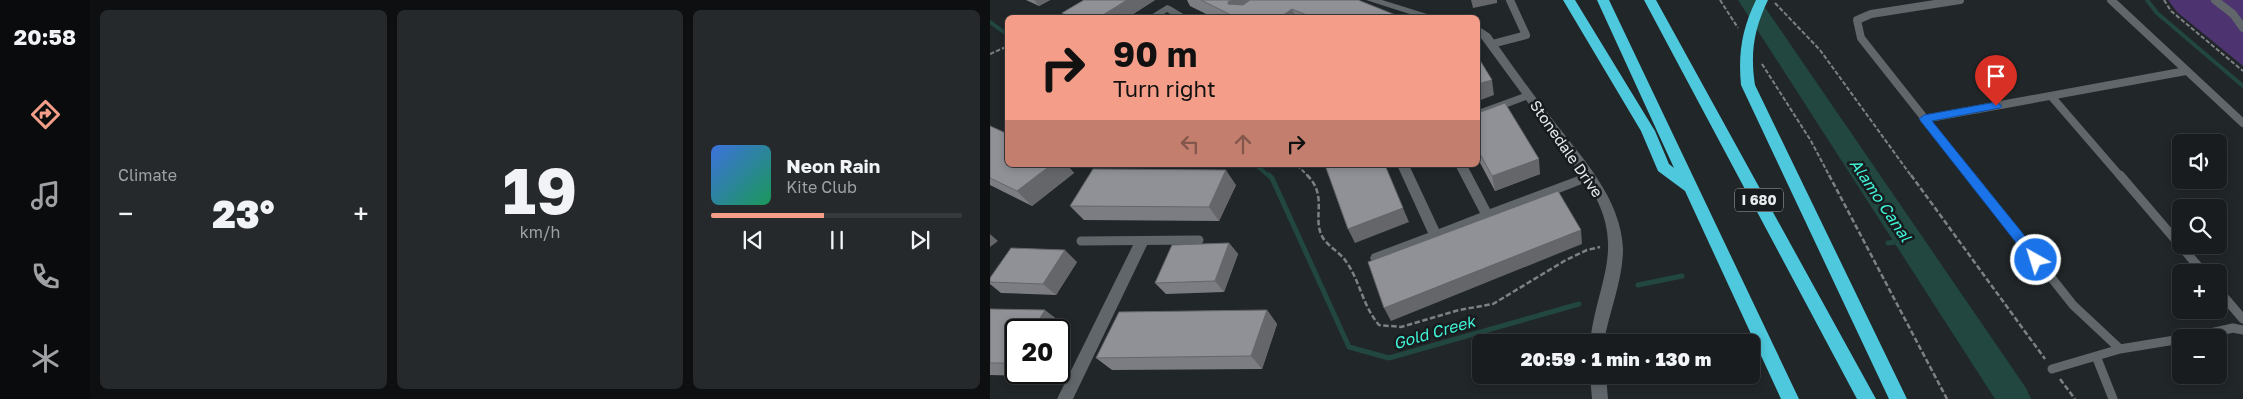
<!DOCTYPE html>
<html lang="en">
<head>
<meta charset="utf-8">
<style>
	:root { --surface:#191c1f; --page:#26292c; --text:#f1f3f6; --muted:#9fa1a4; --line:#373a3d; --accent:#f49e89 }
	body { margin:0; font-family:"Golos Text",sans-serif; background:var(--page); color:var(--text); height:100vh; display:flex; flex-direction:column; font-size:19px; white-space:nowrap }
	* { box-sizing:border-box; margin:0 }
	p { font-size:16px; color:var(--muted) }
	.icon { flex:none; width:28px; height:28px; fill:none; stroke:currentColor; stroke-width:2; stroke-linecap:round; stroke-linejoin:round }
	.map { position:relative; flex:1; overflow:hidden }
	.sheet { display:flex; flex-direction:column; gap:10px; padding:10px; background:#0e0f11; width:900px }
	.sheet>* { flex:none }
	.guide { position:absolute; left:15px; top:15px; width:475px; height:152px; border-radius:8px; box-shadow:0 2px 8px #0003,0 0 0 1px var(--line); background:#f49e89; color:#111; overflow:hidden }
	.fabs { position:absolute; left:1182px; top:134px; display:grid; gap:10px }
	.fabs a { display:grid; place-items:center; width:55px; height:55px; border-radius:8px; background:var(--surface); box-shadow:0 2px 8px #0003,0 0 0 1px var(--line); font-size:25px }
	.speed { position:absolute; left:15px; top:319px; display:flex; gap:10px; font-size:25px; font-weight:700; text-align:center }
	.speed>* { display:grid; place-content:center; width:65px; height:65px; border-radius:50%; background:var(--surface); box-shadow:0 2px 8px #0003,0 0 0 1px var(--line); line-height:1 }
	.speed .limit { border:2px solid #111; border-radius:8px; background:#fff; color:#111 }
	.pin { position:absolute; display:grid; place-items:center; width:42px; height:42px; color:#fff; margin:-51px -21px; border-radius:50% 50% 50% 0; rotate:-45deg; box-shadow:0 0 5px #0007 }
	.pin .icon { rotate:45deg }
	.me { position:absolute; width:55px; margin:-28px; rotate:321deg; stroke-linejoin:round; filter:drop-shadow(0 0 4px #0008) }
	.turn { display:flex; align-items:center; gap:18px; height:105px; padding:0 25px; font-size:22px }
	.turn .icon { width:65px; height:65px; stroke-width:2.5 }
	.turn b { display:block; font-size:35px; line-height:42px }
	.lanes { display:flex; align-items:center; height:48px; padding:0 25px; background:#0003; justify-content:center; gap:25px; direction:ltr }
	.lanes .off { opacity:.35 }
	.big { font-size:38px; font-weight:800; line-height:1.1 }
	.sheet .card { flex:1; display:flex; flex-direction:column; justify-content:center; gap:8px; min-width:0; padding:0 18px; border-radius:8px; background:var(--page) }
	.sheet .dial { align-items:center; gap:0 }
	.dial b { font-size:65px; line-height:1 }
	.song { display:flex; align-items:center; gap:15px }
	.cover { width:60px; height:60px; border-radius:8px; background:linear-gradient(135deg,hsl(220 70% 55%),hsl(150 70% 35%)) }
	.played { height:5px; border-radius:2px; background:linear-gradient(90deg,var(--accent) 45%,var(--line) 45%) }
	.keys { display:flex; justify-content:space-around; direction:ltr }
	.heat { display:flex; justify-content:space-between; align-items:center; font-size:28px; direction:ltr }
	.sheet .tiles { flex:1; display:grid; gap:10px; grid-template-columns:repeat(3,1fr) }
	.trip { position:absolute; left:482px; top:334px; width:288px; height:50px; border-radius:8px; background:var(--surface); box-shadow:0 2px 8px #0003,0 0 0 1px var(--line); font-weight:800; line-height:50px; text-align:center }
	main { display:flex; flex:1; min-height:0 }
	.dock { display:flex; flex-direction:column; width:90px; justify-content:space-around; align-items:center; background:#0a0b0c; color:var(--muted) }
	.dock .icon { width:35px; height:35px }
	.dock .active { color:var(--accent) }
	.dock b { font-size:22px; color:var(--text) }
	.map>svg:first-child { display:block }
	.green { fill:#4d336f }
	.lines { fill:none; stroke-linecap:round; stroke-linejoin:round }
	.stream-far1 { stroke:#214740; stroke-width:4 }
	.stream { stroke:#214740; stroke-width:5 }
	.river { fill:#214740; fill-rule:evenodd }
	.path-far1 { stroke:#7d8184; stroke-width:2; stroke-dasharray:4.5 2; stroke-linecap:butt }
	.path { stroke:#7d8184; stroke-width:2.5; stroke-dasharray:5.5 2.5; stroke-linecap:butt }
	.lane-far1 { stroke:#60666a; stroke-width:8 }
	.lane { stroke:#60666a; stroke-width:9 }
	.street { fill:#60666a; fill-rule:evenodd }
	.highway { fill:#4ec8dc; fill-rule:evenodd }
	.wall { fill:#7b7d82 }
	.shaded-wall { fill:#64666a }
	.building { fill:#8f9197; stroke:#64666a }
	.route { fill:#1a73e8; stroke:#114b97 }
	.labels { text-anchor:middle; stroke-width:5; stroke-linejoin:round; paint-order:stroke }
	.shield { fill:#181c1f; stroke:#aaadb0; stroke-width:1 }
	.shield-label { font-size:14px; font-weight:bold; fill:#e8ebee }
	.street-label { font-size:15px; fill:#e8ebee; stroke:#181c1f }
	.water-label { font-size:16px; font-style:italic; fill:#40f2d6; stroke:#181c1f }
</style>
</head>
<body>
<main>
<nav class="dock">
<b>20:58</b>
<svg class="icon active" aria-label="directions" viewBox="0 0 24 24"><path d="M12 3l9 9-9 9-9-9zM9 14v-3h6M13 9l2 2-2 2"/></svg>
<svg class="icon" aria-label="music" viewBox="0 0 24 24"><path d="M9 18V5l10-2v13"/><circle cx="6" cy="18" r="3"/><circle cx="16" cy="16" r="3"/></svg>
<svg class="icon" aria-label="phone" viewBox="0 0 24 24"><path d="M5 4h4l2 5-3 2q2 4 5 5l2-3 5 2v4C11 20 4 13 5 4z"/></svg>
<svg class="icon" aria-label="climate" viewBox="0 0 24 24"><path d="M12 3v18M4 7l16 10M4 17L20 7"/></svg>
</nav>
<section class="sheet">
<div class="tiles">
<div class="card"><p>Climate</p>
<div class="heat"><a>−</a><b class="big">23°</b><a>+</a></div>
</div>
<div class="card dial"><b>19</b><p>km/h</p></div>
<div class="card">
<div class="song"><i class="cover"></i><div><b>Neon Rain</b><p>Kite Club</p></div></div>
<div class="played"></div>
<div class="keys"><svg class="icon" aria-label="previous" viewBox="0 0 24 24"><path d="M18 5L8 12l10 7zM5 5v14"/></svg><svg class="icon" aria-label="pause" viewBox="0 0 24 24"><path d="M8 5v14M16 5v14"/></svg><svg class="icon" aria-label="next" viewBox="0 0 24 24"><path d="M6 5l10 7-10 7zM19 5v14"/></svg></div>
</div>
</div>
</section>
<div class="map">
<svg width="1253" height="399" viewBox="0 0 1253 399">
	<rect width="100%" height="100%" fill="#212629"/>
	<!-- green -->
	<path class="green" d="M1178,0H1253V66L1187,12Z"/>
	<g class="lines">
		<!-- stream-far1 -->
		<path class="stream-far1" d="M1157,0L1167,13L1253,86
			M0,22L18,35
			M266,165L280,177"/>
		<!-- stream -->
		<path class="stream" d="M279,175L282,178L359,347L399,358L589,304
			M898,243L919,240
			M648,285L692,276"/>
		<!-- river -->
		<path class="river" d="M748,0H770L1036,388L1041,399H1005Z"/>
		<!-- path-far1 -->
		<path class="path-far1" d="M730,0L748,28
			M1174,0L1181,11L1253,71
			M785,3L830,50L922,177
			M0,54L18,46
			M772,64L821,141L840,177
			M307,165L319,177"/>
		<!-- path -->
		<path class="path" d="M317,175C339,197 321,218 333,238C338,246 349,252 355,260C370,280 372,305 389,325L411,327L469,310L503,304L576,260L597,250L610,247
			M839,175L957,399
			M921,175L1055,359
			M1070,379L1085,399"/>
		<!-- lane-far1 -->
		<path class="lane-far1" d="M970,0L881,14L867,20L871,38L981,177
			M1121,0L1253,123
			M1225,0L1243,14L1253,28
			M502,44L536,35L520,0
			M1061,96L1131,177
			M934,119L1196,71"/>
		<!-- lane -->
		<path class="lane" d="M980,175L1083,305L1130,349L1191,339
			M1130,175L1213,272
			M91,241L209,240
			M1229,291L1253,319
			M1198,338L1243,328L1253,330
			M1106,356L1123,399
			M1062,369L1130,349"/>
		<!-- street -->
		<path class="street" d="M376,0H392L450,18H432Z
			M177,5L180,6L200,18H187L177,12L169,18H156Z
			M488,26L500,34C520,63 541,92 563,120C592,158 631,198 633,249C633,280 619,312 614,342H600C608,277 638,247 597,182L392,262L387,264L382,262L380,258L382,254L438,233L407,165H419L449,229L490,213L465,165H477L500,209L591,175L536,100L488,118V110L532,94L488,34Z
			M152,236L157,237L159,241L83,399H67L147,237Z
			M600,375H616L618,399H602Z"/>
		<!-- highway -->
		<path class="highway" d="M573,0H585L665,131L679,164L684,168L607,0H619L809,399H791L695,191L668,171L651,131Z
			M654,0H666L886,399H867Z
			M766,0H778C764,29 760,53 765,85L917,399H899L751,85C748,53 752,29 766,0Z"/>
	</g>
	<!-- wall -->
	<path class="wall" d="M36,0H60L49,6Z
		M94,0H165L137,18H76L72,13Z
		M197,0H368L413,18H224L200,6Z
		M488,113L550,174L505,191L488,159Z
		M0,126L18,165H77L84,173L42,206L0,185Z
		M246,185L229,221L94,220L80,206Z
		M239,243L248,254L234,292L176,294L165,283Z
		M87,262L66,295L11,293L0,284V278Z
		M0,309L72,323L68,330H26V372H44L42,376L0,375Z
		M277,310L287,324L272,369L122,370L106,358Z"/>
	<!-- shaded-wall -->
	<path class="shaded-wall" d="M44,0H60L49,6Z
		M137,0H165L137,18H108Z
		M241,0H270L246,16L238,4V2Z
		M481,0H507V3L483,8Z
		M302,9L306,18H289Z
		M502,80L504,95L488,101V84Z
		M549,159L550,174L505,191L502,176Z
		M61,165H77L84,173L42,206L27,191Z
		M236,170L246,185L229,221L219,207Z
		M413,208L419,222L365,243L358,229Z
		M591,230L592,244L401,321L394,308Z
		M0,234L8,241L0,247Z
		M239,243L248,254L234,292L225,281Z
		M75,250L87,262L66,295L53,284Z
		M55,310L72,323L68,330H43Z
		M277,310L287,324L272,369L261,356Z
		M26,358V365L23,363Z
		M37,372H44L42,376Z"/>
	<!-- building -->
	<path class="building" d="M94,0H137L108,18H83L72,13Z
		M211,0H241L238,2V4L253,5L260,0H368L413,18H324L302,9L289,18H247Z
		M488,57L502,80L488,84Z
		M515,103L549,159L502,176L488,150V113Z
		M0,126L18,134V165H61L27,191L0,178Z
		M335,165H395L413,208L358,229Z
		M103,169L236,170L219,207L80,206Z
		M568,191L591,230L394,308L378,262Z
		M239,243L225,281L165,283L182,245Z
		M21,248L75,250L53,284L0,282V278Z
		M0,309L55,310L43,330H26V358L23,363H0Z
		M277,310L261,356L106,358L129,312Z"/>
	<!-- route -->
	<path class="route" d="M1006,102L1012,106L1010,108L942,121L1051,256L1052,260L1051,263H1042L929,119L934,115Z"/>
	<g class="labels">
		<!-- shield labels -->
		<rect class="shield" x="745" y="188.5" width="48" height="23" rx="4"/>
		<g class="shield-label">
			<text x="769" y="205">I 680</text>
		</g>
		<!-- street labels -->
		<g class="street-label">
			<text transform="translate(576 149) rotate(55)" y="5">Stonedale Drive</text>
		</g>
		<!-- water labels -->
		<g class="water-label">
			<text transform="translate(891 200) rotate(56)" y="6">Alamo Canal</text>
			<text transform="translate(444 332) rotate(-16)" y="6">Gold Creek</text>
		</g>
	</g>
</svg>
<div class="fabs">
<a><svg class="icon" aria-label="sound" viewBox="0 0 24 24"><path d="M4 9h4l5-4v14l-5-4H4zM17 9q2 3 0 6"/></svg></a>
<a><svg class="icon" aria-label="search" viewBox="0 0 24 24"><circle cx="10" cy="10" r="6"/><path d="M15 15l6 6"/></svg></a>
<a>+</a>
<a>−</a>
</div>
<div class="speed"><div class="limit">20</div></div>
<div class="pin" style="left:1006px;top:106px;background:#d93025"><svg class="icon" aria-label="arrive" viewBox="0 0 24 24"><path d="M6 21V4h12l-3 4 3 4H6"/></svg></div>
<svg class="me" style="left:1046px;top:260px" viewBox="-20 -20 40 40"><circle r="17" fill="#1a73e8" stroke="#fff" stroke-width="3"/><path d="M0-11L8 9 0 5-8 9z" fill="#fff"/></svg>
<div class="trip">20:59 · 1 min · 130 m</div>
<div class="guide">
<div class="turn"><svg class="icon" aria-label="right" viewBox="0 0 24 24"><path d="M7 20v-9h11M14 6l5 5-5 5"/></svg><div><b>90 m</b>Turn right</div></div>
<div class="lanes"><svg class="icon off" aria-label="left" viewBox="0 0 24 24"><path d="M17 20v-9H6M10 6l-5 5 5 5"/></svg><svg class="icon off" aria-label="ahead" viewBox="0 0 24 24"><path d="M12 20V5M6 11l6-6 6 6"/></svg><svg class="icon" aria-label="right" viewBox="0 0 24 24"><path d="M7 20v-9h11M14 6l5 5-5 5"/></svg></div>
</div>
</div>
</main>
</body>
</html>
